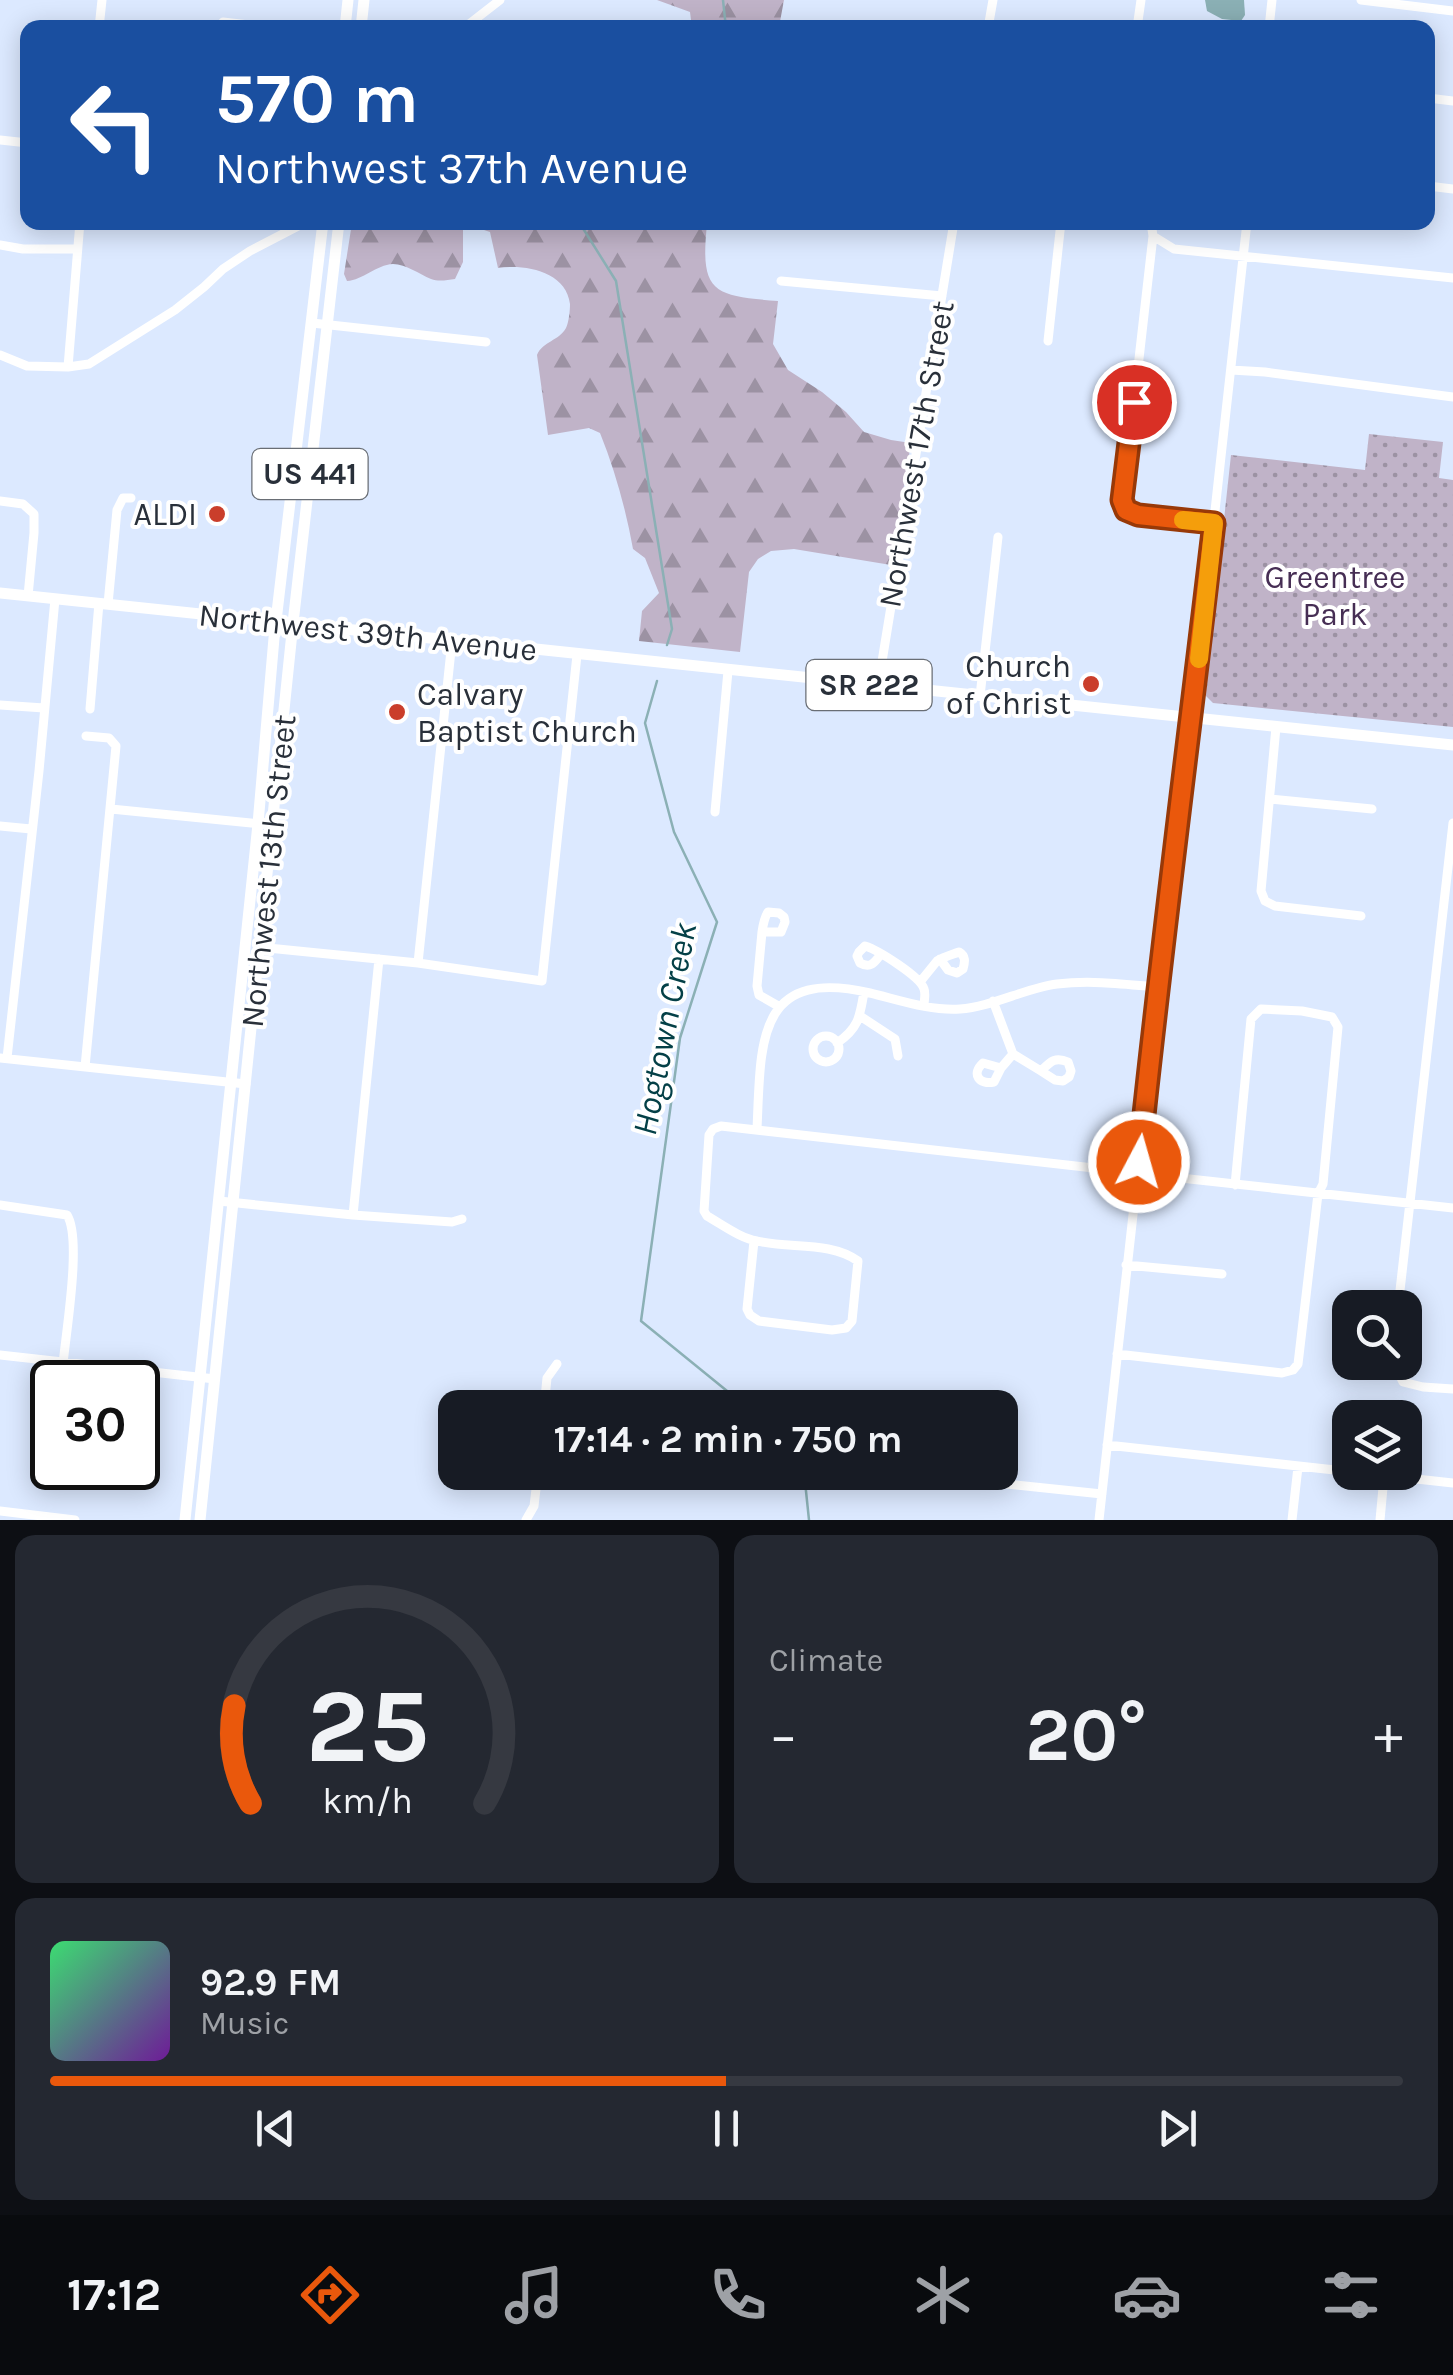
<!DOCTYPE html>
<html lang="en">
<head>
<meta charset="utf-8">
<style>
	:root { --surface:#171b24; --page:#242831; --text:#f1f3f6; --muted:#9ea1a6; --line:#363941; --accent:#ea580c }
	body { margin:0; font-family:Karla,sans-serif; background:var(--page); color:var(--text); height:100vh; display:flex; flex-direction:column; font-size:38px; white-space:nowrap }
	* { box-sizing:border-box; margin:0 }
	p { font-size:32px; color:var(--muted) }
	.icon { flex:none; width:55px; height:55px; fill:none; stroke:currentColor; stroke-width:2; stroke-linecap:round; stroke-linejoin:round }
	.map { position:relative; height:1520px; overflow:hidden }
	.side { display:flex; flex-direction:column; gap:15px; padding:15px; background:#0d0f14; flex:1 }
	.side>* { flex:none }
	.guide { position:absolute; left:20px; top:20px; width:1415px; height:210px; border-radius:20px; box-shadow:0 5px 25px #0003; background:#1a4fa0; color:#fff; overflow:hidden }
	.buttons { position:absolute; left:1332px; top:1290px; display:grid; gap:20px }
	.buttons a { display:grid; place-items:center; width:90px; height:90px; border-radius:20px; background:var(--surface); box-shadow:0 5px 25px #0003; font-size:50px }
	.speed { position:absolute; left:30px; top:1360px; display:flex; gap:20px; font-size:50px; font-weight:700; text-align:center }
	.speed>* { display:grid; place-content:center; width:130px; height:130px; border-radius:50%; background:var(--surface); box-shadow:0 5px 25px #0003; line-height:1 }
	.speed .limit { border:5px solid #111; border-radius:15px; background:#fff; color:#111 }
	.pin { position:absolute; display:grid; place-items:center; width:85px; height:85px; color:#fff; margin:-42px; border:5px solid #fff; border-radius:50%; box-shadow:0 2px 10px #0007 }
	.me { position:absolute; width:110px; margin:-55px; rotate:6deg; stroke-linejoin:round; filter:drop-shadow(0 0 8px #0008) }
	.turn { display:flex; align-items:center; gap:35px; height:210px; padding:0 30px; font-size:45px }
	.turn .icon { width:130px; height:130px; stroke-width:2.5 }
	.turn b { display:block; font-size:70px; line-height:85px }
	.big { font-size:75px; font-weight:700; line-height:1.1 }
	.side .widget { flex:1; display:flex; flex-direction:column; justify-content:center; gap:15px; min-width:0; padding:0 35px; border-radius:20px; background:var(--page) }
	.side .dial { align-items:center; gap:0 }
	.dial svg { height:260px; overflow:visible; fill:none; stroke:var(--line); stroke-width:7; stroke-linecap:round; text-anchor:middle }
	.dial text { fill:var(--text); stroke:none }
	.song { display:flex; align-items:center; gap:30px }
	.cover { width:120px; height:120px; border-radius:15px; background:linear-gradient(135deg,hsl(140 70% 55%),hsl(280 70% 35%)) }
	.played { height:10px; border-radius:5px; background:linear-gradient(90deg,var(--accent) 50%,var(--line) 50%) }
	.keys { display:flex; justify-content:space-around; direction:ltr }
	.heat { display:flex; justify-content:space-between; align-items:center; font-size:55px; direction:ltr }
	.side .tiles { flex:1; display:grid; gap:15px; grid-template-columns:1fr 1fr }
	.widget:last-child { grid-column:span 2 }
	.trip { position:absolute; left:438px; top:1390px; width:580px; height:100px; border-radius:20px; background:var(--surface); box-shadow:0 5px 25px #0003; font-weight:700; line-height:100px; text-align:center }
	.menu { display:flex; height:160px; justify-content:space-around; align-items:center; background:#090b0e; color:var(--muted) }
	.menu .icon { width:70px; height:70px }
	.menu .active { color:var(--accent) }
	.menu b { font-size:45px; color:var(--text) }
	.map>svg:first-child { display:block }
	.forest { fill:url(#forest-firs) }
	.park { fill:url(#park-dots) }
	.water { fill:#8bb0b5 }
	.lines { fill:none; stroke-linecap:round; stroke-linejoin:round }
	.stream { stroke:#8bb0b5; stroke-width:2.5 }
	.minor { stroke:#fff; stroke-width:9 }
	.major { stroke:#fff; stroke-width:11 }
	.route-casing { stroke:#983908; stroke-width:25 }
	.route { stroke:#ea580c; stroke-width:18 }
	.slow { stroke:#f59e0b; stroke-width:18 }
	.poi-dot { fill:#ca3e2b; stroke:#fff; stroke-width:4 }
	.labels { text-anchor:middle; stroke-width:8; stroke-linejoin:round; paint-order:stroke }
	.shield { fill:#fff; stroke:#696e75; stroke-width:2.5 }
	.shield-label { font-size:30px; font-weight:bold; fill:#29303a }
	.street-label { font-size:32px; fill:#29303a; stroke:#fff }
	.poi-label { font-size:32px; fill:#29303a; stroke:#fff; text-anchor:end }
	.park-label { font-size:32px; fill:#462e54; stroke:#fff }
	.water-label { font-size:35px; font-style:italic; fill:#044047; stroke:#fff }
</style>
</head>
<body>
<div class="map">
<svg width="1453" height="1520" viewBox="0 0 1453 1520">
	<defs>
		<pattern id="forest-firs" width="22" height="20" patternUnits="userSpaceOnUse" patternTransform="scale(2.5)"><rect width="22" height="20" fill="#c0b3c8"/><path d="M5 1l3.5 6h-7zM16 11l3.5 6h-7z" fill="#9c92a3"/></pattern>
		<pattern id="park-dots" width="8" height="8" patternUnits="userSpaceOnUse" patternTransform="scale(2.5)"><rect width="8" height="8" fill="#c0b3c8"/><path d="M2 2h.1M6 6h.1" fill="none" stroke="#9c92a3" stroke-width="1.8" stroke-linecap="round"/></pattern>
	</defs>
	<rect width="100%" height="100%" fill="#dce9ff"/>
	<!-- forest -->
	<path class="forest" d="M657,0H784L779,27L692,28L690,12Z
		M401,222L707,224C700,292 712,296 778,301L773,344L788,370L822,392L846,412L864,432L891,440L911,443L891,565L794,549L771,551L758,559L749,572L740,652L639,641L642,611L659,593L645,558L633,549C626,510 615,470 600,433L589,428L548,435L537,355C543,341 559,341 566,328C569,322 570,310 570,304C566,271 525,264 498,268L490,232L475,227L463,229V262L455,279C447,280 439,282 431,279C419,274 406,264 393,264C376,265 363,280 347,281L344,274L352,223L381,230Z"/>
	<!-- park -->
	<path class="park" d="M1369,434L1443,442L1439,478L1453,480V727L1213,703L1205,695L1231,455L1365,470Z"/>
	<!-- water -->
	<path class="water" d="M1205,0H1244L1245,15L1241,21L1222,19L1207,11Z"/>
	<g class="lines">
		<!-- stream -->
		<path class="stream" d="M723,0L726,28
			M579,222L616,281L672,629L667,645
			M657,681L645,723L674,832L717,922L680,1038L641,1321L748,1408
			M804,1472L809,1520"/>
		<!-- minor -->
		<path class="minor" d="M1361,0L1453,11
			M223,22L275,28
			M99,28L102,0
			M464,28L500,0
			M988,28L993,0
			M1137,28L1141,0
			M1269,28L1272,0
			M1428,98L1453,101
			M0,140L28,143
			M1428,186L1453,189
			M1151,222L1153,236L1123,499L1126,510L1137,515L1214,523
			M1153,236L1174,249L1453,278
			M0,245L23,249H77
			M781,281L942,296
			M312,323L486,342
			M1048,341L1061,222
			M0,355L27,366L68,367L89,364L175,310L204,287L223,269L250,251L304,223L339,225
			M68,367L80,222
			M1231,370L1265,372L1453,397
			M0,501L23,504L34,514V533L28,596
			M108,604L117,510L123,498H131
			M878,686L954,222
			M980,696L998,537
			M0,705L44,708
			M90,709L99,603
			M1276,727L1261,891L1265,901L1275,906L1361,916
			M1270,799L1372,809
			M111,809L272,825
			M715,812L728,671
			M0,826L31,829
			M762,932H781L785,922L784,917L779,913L768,912C764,918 763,925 762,932L757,986L759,995L780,1007
			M258,947L418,963L542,981L577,655
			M881,954C875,962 871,969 860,963L857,956L859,952L865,946C878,950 921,977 924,989C926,994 924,1000 924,1006
			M418,963L452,641
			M920,982L937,961C944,957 951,955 959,952C966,956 965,962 963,969L957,973L948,970L940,959
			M993,1001L1013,1054
			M860,1016L895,1039L898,1056
			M813 1049a13 13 0 1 1 26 0a13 13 0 1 1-26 0Z
			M837,1043C859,1028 860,1016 864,992
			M0,1058L246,1084
			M7,1058L39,771L55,599
			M85,1067L116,746L109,738L86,736
			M1001,1068L994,1082C979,1085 971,1074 983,1063L1001,1068L1013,1054L1041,1071C1050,1062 1055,1056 1068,1062L1071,1071L1069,1077L1063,1081L1055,1080L1041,1071
			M757,1129C761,1045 755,966 870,993C899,1000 930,1011 960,1009C991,1007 1026,988 1057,984C1090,980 1124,984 1157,987
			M1139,1168L1157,987L1192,718L1247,222
			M1144,1174L1453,1208
			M219,1201L353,1215L452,1222L462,1219
			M0,1205L67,1215C82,1238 66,1332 63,1364
			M353,1215L379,959
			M754,1241L747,1309L750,1315L759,1321L832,1330L846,1328L852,1321L858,1261C830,1241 790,1249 757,1241C740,1238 723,1225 707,1216L704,1211L709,1135L713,1129L721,1126L1129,1172L1137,1179L1144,1174L1139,1168L1133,1173
			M1126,1265L1222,1274
			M1398,1308L1453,823
			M1117,1354L1282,1373L1293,1370L1298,1364L1318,1194L1323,1184L1338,1027L1332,1017L1302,1011L1261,1009L1251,1019L1235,1185
			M0,1355L215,1379
			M1393,1362L1403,1382L1423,1387L1453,1389
			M544,1408L547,1378L557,1364
			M1107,1445L1453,1483
			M979,1472L978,1481L1102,1494
			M0,1511L75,1520
			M526,1520L534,1506L538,1472
			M1099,1520L1137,1179
			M1292,1520L1298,1467
			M1380,1520L1384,1477"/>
		<!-- major -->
		<path class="major" d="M345,28L348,0
			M361,28L364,0
			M0,593L1453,745
			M185,1520L258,824L274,638L323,222
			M200,1520L293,623L339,222"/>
	</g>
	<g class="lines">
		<defs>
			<path id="route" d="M1134,402L1122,500L1126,510L1138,515L1214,523C1189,736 1161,949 1139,1162"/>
		</defs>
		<!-- route casing -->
		<use href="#route" class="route-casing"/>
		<!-- route -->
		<use href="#route" class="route"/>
		<!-- slow -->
		<path class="slow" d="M1183,520L1214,523L1199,659"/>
	</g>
	<!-- markers -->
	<g class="poi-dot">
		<circle cx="217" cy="514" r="10"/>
		<circle cx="1091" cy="684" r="10"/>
		<circle cx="397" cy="712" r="10"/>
	</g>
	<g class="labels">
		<!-- shield labels -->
		<g class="shield">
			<rect x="252.5" y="449" width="115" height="50" rx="8"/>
			<rect x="806.5" y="660" width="125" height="50" rx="8"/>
		</g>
		<g class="shield-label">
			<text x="310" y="484">US 441</text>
			<text x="869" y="695">SR 222</text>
		</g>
		<!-- street labels -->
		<g class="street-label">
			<text transform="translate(916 454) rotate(-80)" y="11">Northwest 17th Street</text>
			<text transform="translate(368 632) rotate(6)" y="11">Northwest 39th Avenue</text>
			<text transform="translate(268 871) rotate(-84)" y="11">Northwest 13th Street</text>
		</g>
		<!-- poi labels -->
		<g class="poi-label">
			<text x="197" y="525">ALDI</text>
			<text x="1071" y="677">Church<tspan x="1071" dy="37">of Christ</tspan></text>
			<text x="417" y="705" text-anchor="start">Calvary<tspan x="417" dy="37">Baptist Church</tspan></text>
		</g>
		<!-- park labels -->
		<g class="park-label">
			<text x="1335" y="588">Greentree<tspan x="1335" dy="37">Park</tspan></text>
		</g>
		<!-- water labels -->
		<g class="water-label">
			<text transform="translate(664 1029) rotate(-79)" y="12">Hogtown Creek</text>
		</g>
	</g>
</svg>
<div class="buttons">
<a><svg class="icon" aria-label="search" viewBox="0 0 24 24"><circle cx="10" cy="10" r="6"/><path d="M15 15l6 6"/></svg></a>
<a><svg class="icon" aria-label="layers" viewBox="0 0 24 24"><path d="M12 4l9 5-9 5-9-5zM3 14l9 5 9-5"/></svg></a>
</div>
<div class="speed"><div class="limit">30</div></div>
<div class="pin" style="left:1134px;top:402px;background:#d93025"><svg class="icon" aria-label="arrive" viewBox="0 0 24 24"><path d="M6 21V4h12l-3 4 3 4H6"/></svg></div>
<svg class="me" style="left:1139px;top:1162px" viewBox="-20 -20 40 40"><circle r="17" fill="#ea580c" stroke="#fff" stroke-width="3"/><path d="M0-11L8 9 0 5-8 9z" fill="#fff"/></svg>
<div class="trip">17:14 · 2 min · 750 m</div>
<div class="guide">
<div class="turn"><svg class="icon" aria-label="left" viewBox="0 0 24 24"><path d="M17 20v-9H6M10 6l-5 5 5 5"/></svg><div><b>570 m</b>Northwest 37th Avenue</div></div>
</div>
</div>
<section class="side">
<div class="tiles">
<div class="widget dial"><svg viewBox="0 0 100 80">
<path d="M14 69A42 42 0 1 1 86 69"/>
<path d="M14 69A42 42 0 0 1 9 39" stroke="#ea580c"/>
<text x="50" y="56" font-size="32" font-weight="700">25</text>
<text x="50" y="72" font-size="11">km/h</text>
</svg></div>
<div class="widget"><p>Climate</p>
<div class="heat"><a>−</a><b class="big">20°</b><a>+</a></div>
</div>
<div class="widget">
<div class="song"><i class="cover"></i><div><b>92.9 FM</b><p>Music</p></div></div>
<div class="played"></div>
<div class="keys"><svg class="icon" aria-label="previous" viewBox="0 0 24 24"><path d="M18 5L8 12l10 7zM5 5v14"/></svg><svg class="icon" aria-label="pause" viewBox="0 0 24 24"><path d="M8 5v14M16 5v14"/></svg><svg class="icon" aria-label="next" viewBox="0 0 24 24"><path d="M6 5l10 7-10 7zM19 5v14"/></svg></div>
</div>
</div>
</section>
<nav class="menu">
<b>17:12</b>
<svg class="icon active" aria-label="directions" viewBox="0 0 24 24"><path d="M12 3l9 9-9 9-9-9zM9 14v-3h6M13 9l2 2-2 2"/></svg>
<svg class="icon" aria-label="music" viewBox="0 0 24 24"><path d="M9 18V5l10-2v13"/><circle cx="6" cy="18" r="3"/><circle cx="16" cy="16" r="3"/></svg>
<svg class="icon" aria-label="phone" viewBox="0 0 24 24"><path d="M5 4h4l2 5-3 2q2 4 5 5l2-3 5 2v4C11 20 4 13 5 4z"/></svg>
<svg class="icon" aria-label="climate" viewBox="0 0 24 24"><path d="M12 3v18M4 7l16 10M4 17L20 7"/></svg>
<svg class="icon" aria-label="car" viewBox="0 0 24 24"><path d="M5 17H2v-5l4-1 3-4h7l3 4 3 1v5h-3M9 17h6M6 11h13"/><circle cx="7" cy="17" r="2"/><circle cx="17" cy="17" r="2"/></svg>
<svg class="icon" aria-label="filters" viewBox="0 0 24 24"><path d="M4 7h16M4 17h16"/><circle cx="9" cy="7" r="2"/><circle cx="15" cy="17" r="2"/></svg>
</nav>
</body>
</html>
